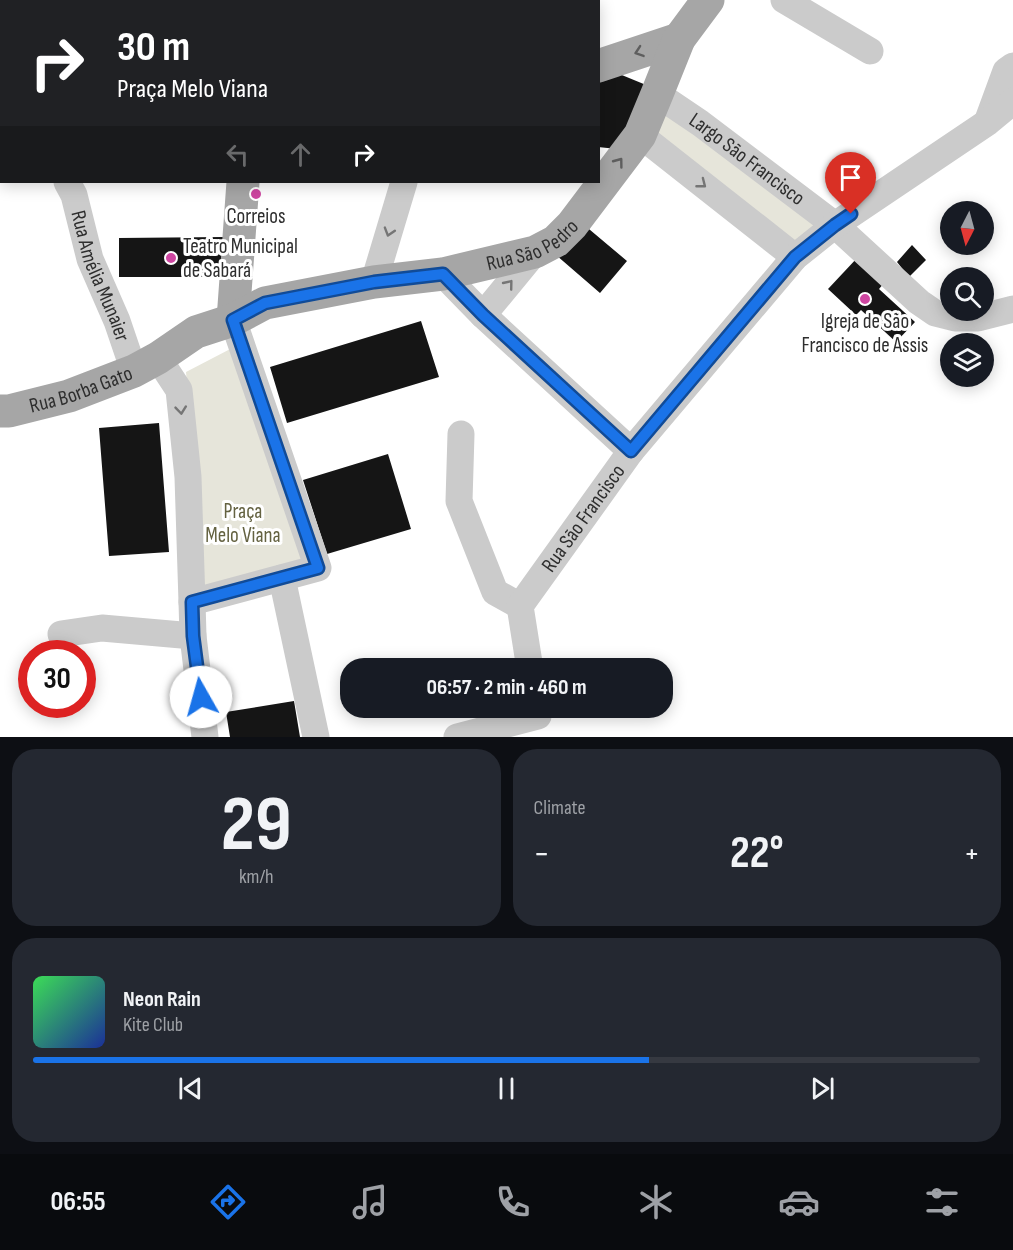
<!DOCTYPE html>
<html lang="en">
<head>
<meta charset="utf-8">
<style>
	:root { --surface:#171b24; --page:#242831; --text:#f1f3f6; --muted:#9ea1a6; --line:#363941; --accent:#1a73e8 }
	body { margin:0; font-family:"Sofia Sans Condensed",sans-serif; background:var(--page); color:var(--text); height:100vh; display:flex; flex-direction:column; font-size:22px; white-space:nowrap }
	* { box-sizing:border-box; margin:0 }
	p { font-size:20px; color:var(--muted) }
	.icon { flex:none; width:33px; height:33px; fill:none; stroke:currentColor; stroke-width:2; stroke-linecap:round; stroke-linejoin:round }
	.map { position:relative; height:737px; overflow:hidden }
	.panel { display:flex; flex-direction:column; gap:12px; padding:12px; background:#0d0f14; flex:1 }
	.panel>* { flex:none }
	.hud { position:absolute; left:0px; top:0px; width:600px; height:183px; box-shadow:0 3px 15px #0003; background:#202124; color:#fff; overflow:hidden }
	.needle { width:39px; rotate:186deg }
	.buttons { position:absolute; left:940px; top:201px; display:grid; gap:12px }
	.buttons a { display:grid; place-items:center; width:54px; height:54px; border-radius:50%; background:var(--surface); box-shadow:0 3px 15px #0003; font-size:30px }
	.speed { position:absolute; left:18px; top:640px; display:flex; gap:12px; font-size:30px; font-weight:700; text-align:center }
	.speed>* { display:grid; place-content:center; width:78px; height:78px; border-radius:50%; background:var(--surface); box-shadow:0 3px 15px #0003; line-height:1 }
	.speed .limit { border:9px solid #d22; background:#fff; color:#111 }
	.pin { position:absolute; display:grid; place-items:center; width:51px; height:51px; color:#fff; margin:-62px -26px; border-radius:50% 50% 50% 0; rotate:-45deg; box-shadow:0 0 6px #0007 }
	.pin .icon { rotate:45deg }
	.me { position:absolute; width:66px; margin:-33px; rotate:353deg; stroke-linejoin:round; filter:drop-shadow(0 0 4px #0008) }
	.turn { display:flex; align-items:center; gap:21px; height:126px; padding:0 18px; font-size:27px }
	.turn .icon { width:78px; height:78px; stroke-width:2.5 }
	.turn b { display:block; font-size:42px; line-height:51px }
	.lanes { display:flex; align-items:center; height:57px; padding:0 18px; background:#0003; justify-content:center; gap:30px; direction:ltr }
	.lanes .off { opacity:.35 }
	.big { font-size:45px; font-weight:700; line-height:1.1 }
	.panel .widget { flex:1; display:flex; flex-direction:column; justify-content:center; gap:9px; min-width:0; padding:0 21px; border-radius:24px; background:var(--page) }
	.panel .dial { align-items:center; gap:0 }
	.dial b { font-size:78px; line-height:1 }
	.song { display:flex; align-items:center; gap:18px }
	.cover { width:72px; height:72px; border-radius:9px; background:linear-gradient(135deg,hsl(130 70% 55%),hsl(230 70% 35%)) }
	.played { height:6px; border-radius:3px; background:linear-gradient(90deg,var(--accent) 65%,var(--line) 65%) }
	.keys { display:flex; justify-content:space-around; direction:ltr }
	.heat { display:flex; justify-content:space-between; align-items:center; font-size:33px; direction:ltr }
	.panel .tiles { flex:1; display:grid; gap:12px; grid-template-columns:1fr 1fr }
	.widget:last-child { grid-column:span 2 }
	.trip { position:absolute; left:340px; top:658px; width:333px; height:60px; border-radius:24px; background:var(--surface); box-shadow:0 3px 15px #0003; font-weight:700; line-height:60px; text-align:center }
	.dock { display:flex; height:96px; justify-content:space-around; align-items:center; background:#090b0e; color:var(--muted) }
	.dock .icon { width:42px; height:42px }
	.dock .on { color:var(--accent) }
	.dock b { font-size:27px; color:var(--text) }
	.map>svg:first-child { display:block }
	.green { fill:#e6e5da }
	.building { fill:#151515 }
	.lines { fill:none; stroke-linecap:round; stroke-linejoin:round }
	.minor { stroke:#cbcbcb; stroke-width:27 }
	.major { stroke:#a6a6a6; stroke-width:33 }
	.oneway { stroke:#5e5e5e }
	.oneway2 { stroke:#757575 }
	.route-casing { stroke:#114b97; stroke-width:15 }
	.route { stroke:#1a73e8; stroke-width:10 }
	.poi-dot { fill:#ce46a1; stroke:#fff; stroke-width:2 }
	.labels { text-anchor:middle; stroke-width:6; stroke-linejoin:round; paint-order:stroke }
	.street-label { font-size:21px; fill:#2e2e2e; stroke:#fff }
	.poi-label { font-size:21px; fill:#2e2e2e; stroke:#fff }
	.park-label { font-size:21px; fill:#646241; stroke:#fff }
</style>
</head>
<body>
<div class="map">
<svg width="1013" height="737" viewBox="0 0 1013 737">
	<rect width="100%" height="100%" fill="#fff"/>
	<!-- green -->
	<path class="green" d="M665,104L822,223L795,251L645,130Z
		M236,346L302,562L203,588L186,372Z"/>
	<!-- building -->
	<path class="building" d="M612,71L651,87L617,149L598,147V75Z
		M583,224L627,261L600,293L556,255Z
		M223,237V277H119V238Z
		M912,245L926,260L909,277L897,262Z
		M858,257L885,282L879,289L915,322L896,342L861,310L856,315L828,289Z
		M421,321L439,377L287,423L270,367Z
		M159,423L169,552L109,556L99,428Z
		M388,454L411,529L327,554L303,480Z
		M294,701L300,737H230L226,712Z"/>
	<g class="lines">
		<!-- minor -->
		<g class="minor">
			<path d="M214,0L217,2"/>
			<path d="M784,0L870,51"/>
			<path d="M90,2L91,0"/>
			<path d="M306,2L307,0"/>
			<path d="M0,21H2"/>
			<path id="s1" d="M657,94L700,123L835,225L919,302L935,313L955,318H978L1013,309"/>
			<path d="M988,120L1006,71L1013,66"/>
			<path d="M640,135L795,257"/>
			<path d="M0,162L2,160"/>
			<path id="s2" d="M67,182L74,195L90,259L117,321L134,371"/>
			<path d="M443,274L483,315L631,451"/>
			<path d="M374,282L404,182"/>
			<path d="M483,315L535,252"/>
			<path d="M158,358L179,390L188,477L192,602L318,568L233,320"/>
			<path d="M461,434L459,501L495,592L520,606"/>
			<path d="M282,578L316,737"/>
			<path d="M192,602L193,636L205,737"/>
			<path d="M61,634L102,628L193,636"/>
			<path id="s3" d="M530,669L520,606L631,451L795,257L835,225L988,122L1013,101"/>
			<path d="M457,737L538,716"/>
		</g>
		<!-- major -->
		<g class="major">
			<path d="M534,2L535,0"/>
			<path d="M598,66L679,39"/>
			<path d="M233,320L243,182"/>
			<path id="s4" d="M0,411H9L69,396L134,371L158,358L196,332L233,320L265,303L374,282L443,274L535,252L556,241L572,225L640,135L657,94L679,39L708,0"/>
		</g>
	</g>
	<!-- one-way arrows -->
	<defs><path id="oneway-chevron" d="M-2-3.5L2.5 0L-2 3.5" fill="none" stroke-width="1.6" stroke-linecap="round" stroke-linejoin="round" transform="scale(1.5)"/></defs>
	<g class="oneway">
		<use href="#oneway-chevron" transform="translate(639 52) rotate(161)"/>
		<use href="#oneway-chevron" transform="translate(619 162) rotate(-53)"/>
	</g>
	<g class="oneway2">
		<use href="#oneway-chevron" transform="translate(702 184) rotate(38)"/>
		<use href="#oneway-chevron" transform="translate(389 232) rotate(107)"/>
		<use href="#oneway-chevron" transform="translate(509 284) rotate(-51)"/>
		<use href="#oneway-chevron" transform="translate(181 410) rotate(84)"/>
	</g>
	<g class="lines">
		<defs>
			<path id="route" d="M201,697L193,636L192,602L318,568L233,320L265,303L374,282L443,274L483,315L631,451L795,257L835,225L851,214"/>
		</defs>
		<!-- route casing -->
		<use href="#route" class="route-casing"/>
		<!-- route -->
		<use href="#route" class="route"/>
	</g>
	<!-- markers -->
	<g class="poi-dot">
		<circle cx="256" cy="194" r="6"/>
		<circle cx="171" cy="258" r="6"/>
		<circle cx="865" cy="299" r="6"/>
	</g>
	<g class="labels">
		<!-- street labels -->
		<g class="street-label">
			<text dy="7" stroke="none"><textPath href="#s1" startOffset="111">Largo São Francisco</textPath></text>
			<text dy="7" stroke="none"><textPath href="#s4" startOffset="564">Rua São Pedro</textPath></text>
			<text dy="7" stroke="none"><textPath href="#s2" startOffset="100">Rua Amélia Munaier</textPath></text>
			<text dy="7" stroke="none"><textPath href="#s4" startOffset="84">Rua Borba Gato</textPath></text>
			<text dy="7" stroke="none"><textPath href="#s3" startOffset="172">Rua São Francisco</textPath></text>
		</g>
		<!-- poi labels -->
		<g class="poi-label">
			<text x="256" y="223">Correios</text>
			<text x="183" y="253" text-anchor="start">Teatro Municipal<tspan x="183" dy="24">de Sabará</tspan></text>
			<text x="865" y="328">Igreja de São<tspan x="865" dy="24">Francisco de Assis</tspan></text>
		</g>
		<!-- park labels -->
		<g class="park-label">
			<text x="243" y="518">Praça<tspan x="243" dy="24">Melo Viana</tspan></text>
		</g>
	</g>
</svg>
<div class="buttons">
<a><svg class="needle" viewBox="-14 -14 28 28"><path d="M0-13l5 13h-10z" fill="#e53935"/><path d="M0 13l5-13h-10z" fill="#9ea1a6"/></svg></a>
<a><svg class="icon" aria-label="search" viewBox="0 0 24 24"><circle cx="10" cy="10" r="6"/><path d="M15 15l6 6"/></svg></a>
<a><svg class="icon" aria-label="layers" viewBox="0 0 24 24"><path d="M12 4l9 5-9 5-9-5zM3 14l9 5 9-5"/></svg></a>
</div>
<div class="speed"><div class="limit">30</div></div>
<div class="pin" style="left:851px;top:214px;background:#d93025"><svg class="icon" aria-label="arrive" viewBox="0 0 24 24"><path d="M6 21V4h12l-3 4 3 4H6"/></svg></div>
<svg class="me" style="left:201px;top:697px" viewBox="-20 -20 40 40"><circle r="19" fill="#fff"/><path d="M0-13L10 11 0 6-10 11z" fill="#1a73e8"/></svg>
<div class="trip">06:57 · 2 min · 460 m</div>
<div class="hud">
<div class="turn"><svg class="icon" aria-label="right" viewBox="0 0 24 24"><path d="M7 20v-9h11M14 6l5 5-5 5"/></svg><div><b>30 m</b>Praça Melo Viana</div></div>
<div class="lanes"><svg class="icon off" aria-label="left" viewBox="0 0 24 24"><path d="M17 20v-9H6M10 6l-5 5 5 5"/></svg><svg class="icon off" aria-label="ahead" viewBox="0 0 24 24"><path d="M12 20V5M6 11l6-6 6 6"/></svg><svg class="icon" aria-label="right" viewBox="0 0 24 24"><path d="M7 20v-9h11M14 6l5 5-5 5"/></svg></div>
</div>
</div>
<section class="panel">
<div class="tiles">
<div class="widget dial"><b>29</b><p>km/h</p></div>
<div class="widget"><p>Climate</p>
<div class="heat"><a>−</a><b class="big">22°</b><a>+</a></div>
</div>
<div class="widget">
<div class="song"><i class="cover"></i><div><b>Neon Rain</b><p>Kite Club</p></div></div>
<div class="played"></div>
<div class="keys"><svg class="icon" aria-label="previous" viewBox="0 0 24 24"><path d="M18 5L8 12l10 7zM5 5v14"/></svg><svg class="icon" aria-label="pause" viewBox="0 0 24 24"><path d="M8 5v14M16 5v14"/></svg><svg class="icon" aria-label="next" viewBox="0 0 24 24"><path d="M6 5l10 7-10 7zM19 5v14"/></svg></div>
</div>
</div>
</section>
<nav class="dock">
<b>06:55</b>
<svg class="icon on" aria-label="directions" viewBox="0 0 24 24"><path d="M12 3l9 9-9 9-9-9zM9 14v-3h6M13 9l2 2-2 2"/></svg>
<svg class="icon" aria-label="music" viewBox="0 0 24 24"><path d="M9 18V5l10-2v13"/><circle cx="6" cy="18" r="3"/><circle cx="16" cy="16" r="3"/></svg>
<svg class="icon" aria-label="phone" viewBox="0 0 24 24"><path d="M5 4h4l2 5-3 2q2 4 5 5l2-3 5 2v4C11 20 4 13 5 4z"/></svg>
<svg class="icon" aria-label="climate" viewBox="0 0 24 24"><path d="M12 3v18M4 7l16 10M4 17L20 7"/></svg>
<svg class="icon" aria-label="car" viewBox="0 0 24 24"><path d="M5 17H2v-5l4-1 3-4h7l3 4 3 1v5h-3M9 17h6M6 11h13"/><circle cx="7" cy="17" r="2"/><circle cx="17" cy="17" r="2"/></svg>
<svg class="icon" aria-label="filters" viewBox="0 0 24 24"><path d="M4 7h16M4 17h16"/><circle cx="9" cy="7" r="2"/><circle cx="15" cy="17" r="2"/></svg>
</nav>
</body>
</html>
